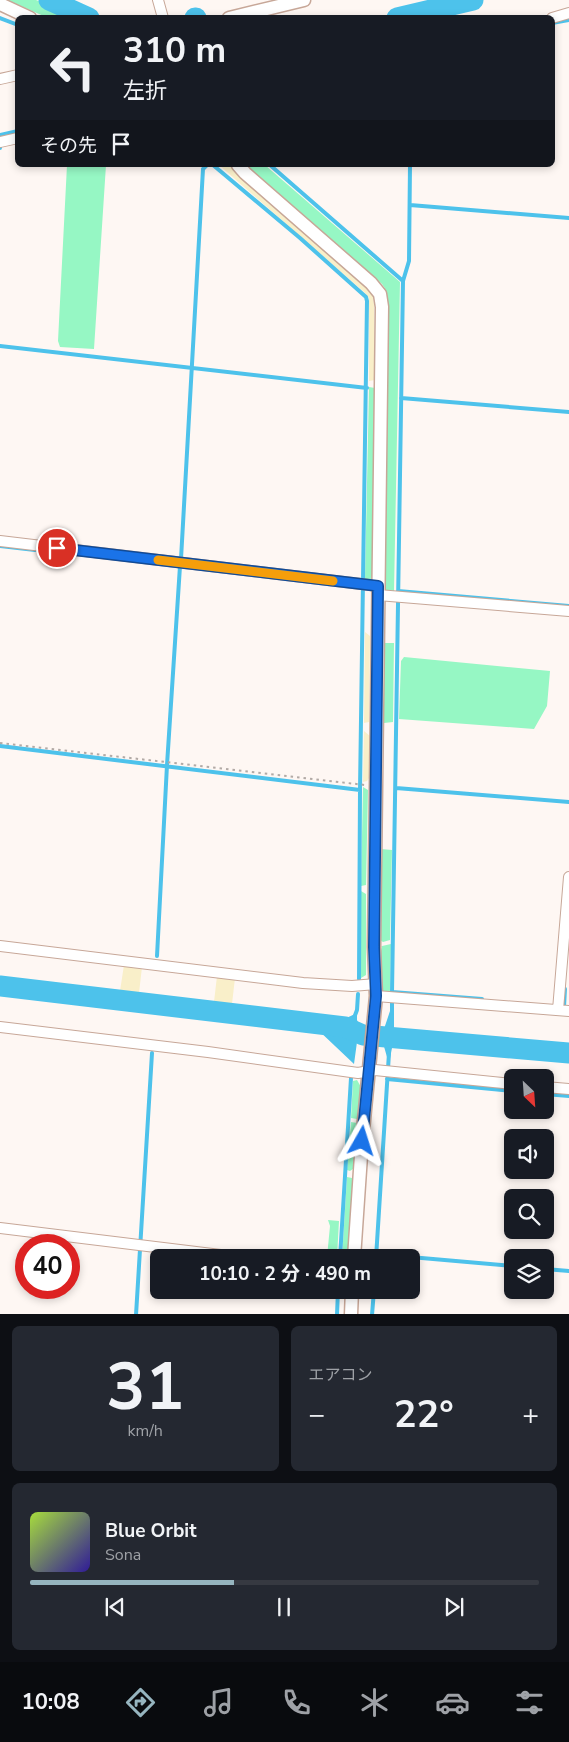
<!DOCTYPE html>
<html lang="ja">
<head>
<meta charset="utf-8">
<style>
	:root { --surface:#171b24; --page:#242831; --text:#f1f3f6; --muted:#9ea1a6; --line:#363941; --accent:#96b5bf }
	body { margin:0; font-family:"Nunito Sans","Noto Sans JP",sans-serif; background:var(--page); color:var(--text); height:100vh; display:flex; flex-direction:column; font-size:19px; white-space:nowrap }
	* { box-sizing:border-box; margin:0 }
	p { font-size:16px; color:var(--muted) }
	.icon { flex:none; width:28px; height:28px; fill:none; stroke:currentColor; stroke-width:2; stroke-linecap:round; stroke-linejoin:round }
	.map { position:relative; height:1314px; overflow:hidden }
	.details { display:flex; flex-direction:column; gap:12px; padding:12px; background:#0d0f14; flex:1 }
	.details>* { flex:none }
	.guide { position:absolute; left:15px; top:15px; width:540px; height:152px; border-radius:8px; box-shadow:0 2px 8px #0003; background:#171b24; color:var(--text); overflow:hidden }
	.needle { width:32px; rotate:155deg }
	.tools { position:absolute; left:504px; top:1069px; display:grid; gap:10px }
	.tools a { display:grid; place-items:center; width:50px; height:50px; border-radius:8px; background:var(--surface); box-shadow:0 2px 8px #0003; font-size:25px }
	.speed { position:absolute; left:15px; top:1234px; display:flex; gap:10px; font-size:25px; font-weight:700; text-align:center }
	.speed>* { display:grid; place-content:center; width:65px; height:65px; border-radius:50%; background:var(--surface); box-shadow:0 2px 8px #0003; line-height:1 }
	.speed .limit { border:8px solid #d22; background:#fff; color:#111 }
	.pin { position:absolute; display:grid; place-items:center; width:42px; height:42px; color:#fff; margin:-21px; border:2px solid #fff; border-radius:50%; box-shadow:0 1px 5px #0007 }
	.me { position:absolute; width:55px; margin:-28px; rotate:6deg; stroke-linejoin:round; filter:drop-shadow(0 0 4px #0008) }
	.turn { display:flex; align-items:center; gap:18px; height:105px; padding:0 25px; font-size:22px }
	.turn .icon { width:65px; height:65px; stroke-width:2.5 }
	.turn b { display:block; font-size:35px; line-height:42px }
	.then { display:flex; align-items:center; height:48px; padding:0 25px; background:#0003; gap:10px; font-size:19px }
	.big { font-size:38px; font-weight:700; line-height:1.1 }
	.details .widget { flex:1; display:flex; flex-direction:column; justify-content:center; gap:8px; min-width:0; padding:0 18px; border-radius:8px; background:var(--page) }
	.details .dial { align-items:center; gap:0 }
	.dial b { font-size:65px; line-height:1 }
	.song { display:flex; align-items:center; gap:15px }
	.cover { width:60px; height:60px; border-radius:8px; background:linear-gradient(135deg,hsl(80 70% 55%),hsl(250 70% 35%)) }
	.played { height:5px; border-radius:2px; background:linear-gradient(90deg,var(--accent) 40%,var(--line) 40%) }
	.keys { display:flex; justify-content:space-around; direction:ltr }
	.heat { display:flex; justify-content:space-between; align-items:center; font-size:28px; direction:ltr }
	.details .tiles { flex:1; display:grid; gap:12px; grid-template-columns:1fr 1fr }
	.widget:last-child { grid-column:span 2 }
	.trip { position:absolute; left:150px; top:1249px; width:270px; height:50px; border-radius:8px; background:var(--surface); box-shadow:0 2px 8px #0003; font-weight:700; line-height:50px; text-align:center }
	.dock { display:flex; height:80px; justify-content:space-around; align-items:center; background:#090b0e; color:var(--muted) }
	.dock .icon { width:35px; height:35px }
	.dock .active { color:var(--accent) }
	.dock b { font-size:22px; color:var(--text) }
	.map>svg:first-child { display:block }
	.green { fill:#96f7c4 }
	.sand { fill:#f9efc9 }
	.water { fill:#4dc2eb }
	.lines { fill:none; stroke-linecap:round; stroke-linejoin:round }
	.stream { stroke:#4dc2eb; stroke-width:4 }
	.river { stroke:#4dc2eb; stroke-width:21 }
	.minor-casing { stroke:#c7a798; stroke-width:12 }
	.tertiary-casing { stroke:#c7a798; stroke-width:15 }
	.path { stroke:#b2aaa6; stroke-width:2; stroke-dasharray:2.5 4; stroke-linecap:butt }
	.minor { stroke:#fff; stroke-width:10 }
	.tertiary { stroke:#fff; stroke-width:12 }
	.route-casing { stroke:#114b97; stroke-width:12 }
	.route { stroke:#1a73e8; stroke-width:9 }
	.slow { stroke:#f59e0b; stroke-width:9 }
</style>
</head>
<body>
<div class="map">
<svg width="569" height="1315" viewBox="0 0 569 1315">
	<rect width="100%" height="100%" fill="#fef7f3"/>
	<!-- green -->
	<path class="green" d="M7,0H36L76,17H46Z
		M67,165H106L94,349L60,347L58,341Z
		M245,165H265L400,282L394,591L386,590L384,587L387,375L386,290L382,284Z
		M369,387L375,388L372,575L371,579L368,581L365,580Z
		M383,643H394L393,722L384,723Z
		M404,657L550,671L547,706L534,729L399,719L401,661Z
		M363,787L368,790L366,885L361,886Z
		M381,849L392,850L390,940L383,942L380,940Z
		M361,891L366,894V975L361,978Z
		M391,944L390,993L381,992L380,956L382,946Z
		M357,1080L361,1087L357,1119L351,1118L353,1081Z
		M351,1122L357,1123L353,1169L350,1171L347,1170Z
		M347,1177L352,1178L353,1180L348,1257L342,1258Z
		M328,1220L339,1221L337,1257H327L330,1226Z"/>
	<!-- sand -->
	<path class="sand" d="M219,165H230L238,175L369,289L373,296L374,305L375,380L369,381V298L364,292Z
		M365,632L370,636L369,722L364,723Z
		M364,731L370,736L369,778L367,781L363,782Z
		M124,965L142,967L139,993L120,991Z
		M217,976L235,978L232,1004L214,1002Z"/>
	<!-- water -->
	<path class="water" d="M391,1008L394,1009V1033H397L396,1043H393L390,1058L387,1057L383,1043L359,1040L357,1042L354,1064L316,1028L317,1019L342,1020L355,1014H357V1020L361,1030L384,1029Z"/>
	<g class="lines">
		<!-- stream -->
		<path class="stream" d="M0,18L18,25
			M552,23L569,20
			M0,135L18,131
			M0,148V147
			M213,165L300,238L366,297L367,301L360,790L359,979
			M270,165L403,281L392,993
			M410,205L569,218
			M403,281L409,261L410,165
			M0,346L367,388
			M401,398L569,412
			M0,546L35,550
			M181,559L203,169L207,165
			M398,591L569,606
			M0,746L360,790
			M396,788L569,802
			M157,956L167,765L180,566
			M392,992L482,999
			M392,1001V1013
			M564,1007L565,989
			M354,1018L357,1010L358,994
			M387,1079L512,1091
			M545,1094L569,1096
			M376,1254L512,1266
			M340,1258L351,1078
			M376,1258L389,1053
			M545,1269L569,1271
			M136,1315L152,1053
			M337,1315L338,1290
			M372,1315L374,1290"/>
		<!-- river -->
		<path class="river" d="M49,0L89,18
			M195,18H196
			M397,18L473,0
			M0,986L345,1027L363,1035L569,1053"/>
		<defs>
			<path id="minor" d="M158,0L163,18
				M552,18L569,13
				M0,79L18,75
				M0,142L18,138
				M0,541L378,586
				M378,595L569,611
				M0,946L303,983L352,986L376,984
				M376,996L569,1011
				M558,1010L569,877
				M0,1027L208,1052L358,1073L375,1070L512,1084
				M545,1087L569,1089
				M0,1228L245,1258"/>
			<path id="tertiary" d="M0,4L30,18
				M229,18L304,0
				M238,165L245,173L371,283L380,294L382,307L374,947L376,996L362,1141L354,1258
				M351,1315L352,1290"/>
		</defs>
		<!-- minor casing -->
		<use href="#minor" class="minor-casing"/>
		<!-- tertiary casing -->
		<use href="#tertiary" class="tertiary-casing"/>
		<!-- path -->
		<path class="path" d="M0,743L365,785"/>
		<!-- minor -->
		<use href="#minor" class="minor"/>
		<!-- tertiary -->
		<use href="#tertiary" class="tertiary"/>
	</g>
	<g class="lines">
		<defs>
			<path id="route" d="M57,548L378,586L374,947L376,996L362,1141"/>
		</defs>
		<!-- route casing -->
		<use href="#route" class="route-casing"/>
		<!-- route -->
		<use href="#route" class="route"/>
		<!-- slow -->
		<path class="slow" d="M158,560L333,581"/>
	</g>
</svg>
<div class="tools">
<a><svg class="needle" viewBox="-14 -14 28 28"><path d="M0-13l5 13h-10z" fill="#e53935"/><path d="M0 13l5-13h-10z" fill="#9ea1a6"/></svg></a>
<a><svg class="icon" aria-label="sound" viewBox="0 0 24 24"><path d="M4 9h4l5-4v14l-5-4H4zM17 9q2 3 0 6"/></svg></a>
<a><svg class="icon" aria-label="search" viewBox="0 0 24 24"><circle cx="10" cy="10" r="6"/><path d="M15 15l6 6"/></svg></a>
<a><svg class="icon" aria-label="layers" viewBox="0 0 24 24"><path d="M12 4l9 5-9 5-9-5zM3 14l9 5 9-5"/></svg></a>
</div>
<div class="speed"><div class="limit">40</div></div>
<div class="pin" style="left:57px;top:548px;background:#d93025"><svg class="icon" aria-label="arrive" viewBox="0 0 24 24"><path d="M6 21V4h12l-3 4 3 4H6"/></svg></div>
<svg class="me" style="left:362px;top:1141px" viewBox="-20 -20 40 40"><path d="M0-17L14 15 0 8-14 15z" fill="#1a73e8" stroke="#fff" stroke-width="4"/></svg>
<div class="trip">10:10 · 2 分 · 490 m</div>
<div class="guide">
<div class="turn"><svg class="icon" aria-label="left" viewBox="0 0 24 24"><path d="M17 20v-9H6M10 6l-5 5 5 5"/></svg><div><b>310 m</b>左折</div></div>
<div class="then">その先<svg class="icon" aria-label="arrive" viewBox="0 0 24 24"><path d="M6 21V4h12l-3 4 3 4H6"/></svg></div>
</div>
</div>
<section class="details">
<div class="tiles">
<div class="widget dial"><b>31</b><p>km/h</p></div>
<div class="widget"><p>エアコン</p>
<div class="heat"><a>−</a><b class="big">22°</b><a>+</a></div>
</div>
<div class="widget">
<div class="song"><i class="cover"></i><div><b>Blue Orbit</b><p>Sona</p></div></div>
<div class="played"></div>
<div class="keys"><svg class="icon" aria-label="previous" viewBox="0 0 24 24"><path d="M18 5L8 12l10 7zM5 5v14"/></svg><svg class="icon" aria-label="pause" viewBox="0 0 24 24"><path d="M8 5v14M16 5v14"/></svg><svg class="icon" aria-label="next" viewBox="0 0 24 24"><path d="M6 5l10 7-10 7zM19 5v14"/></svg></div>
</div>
</div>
</section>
<nav class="dock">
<b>10:08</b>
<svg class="icon active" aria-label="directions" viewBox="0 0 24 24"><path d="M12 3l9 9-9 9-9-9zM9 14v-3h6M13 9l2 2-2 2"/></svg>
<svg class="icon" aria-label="music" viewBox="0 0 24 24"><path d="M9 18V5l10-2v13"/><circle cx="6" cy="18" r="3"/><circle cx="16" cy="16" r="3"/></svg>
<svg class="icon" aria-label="phone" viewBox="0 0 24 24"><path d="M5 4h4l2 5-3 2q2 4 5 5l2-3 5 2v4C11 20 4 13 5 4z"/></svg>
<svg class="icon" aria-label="climate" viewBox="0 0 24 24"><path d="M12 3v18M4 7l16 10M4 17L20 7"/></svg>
<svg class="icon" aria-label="car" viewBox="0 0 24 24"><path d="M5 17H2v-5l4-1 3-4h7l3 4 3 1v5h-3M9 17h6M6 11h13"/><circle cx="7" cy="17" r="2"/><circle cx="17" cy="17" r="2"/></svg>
<svg class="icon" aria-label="filters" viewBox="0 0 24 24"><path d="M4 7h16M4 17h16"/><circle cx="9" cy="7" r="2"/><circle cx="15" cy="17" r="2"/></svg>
</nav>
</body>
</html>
